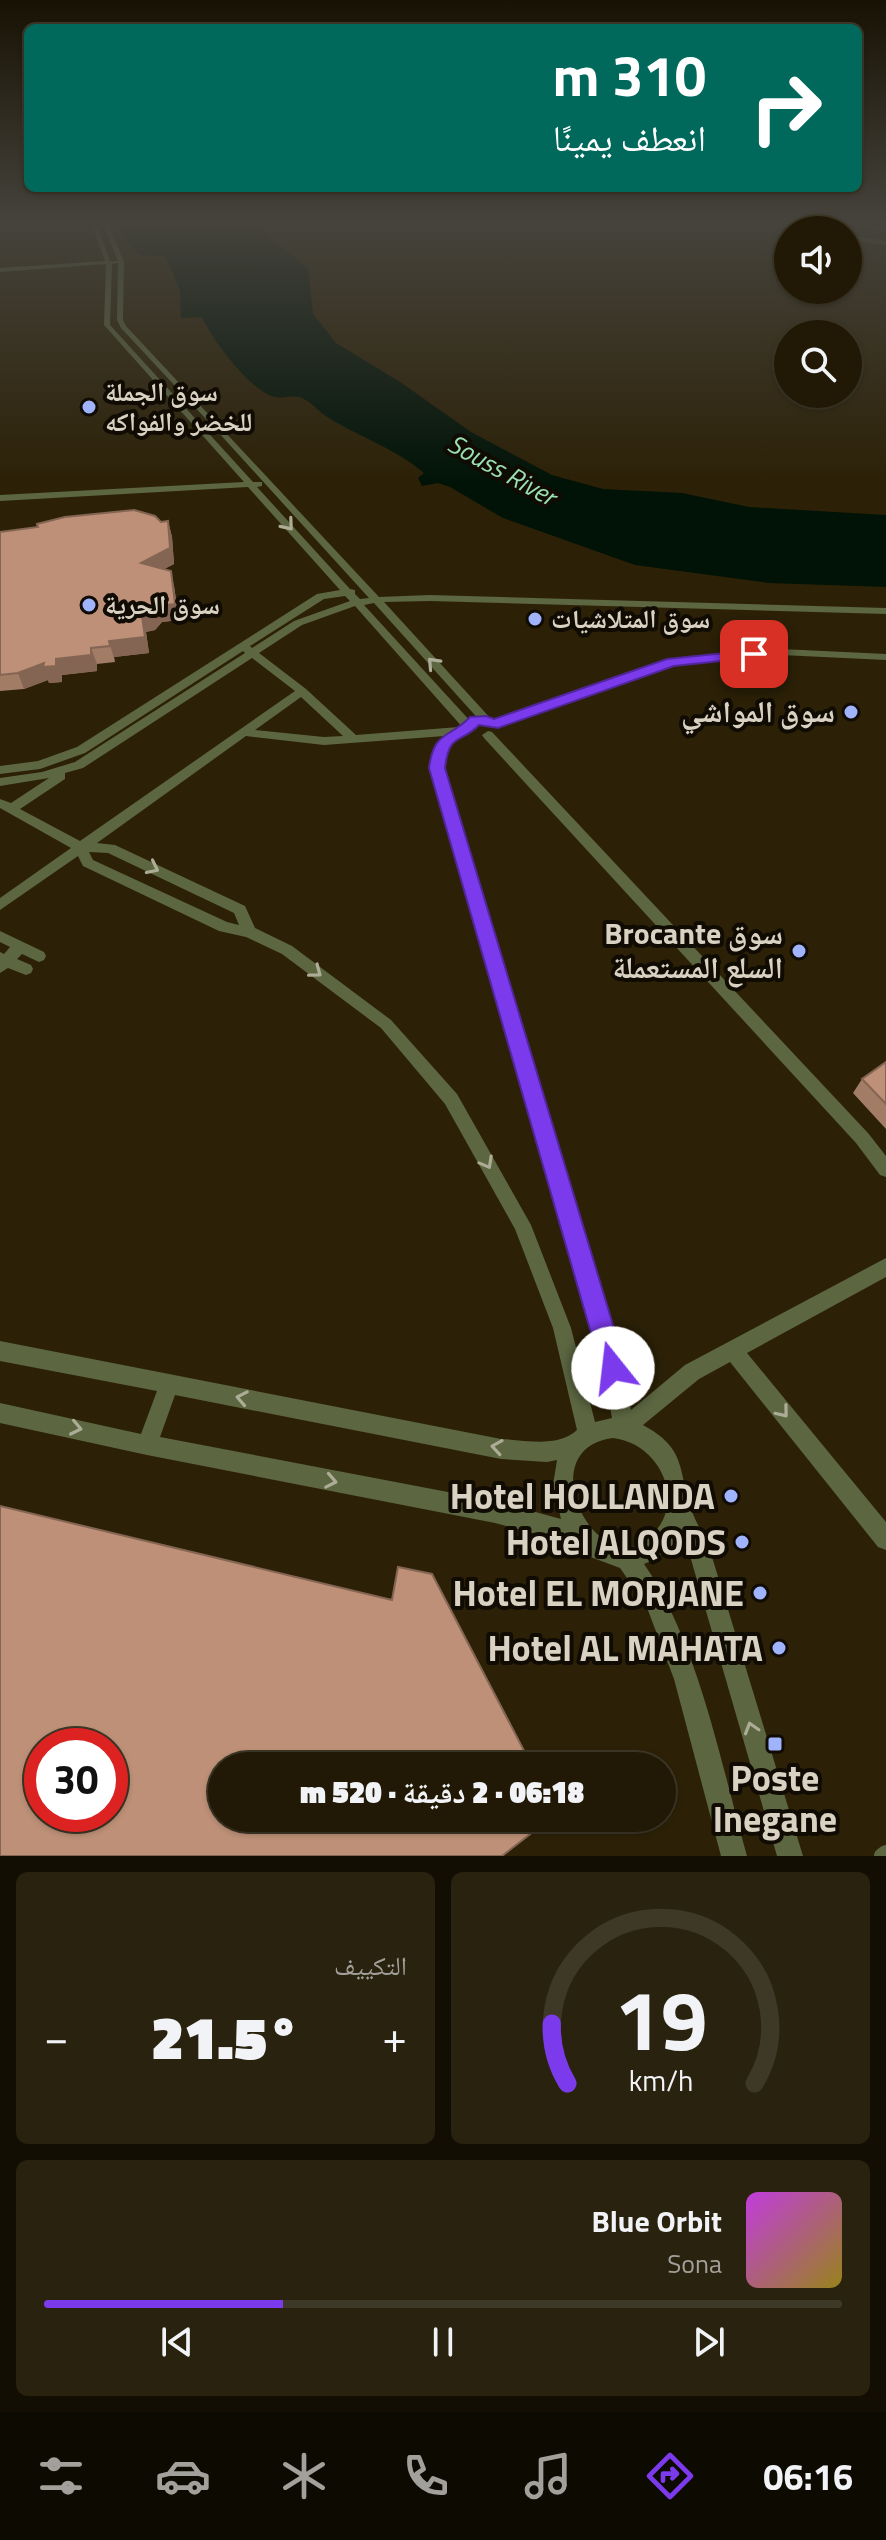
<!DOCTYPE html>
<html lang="ar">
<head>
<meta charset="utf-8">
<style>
	:root { --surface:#211905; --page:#29220f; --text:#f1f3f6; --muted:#a2a09a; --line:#3e3827; --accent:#7c3aed }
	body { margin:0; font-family:"Titillium Web","Noto Naskh Arabic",sans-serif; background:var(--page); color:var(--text); direction:rtl; height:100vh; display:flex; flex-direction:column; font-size:30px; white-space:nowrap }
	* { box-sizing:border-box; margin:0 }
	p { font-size:26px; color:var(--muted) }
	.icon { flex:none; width:44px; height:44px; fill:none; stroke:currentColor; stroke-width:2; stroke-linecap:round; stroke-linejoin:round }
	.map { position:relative; height:1856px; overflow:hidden; direction:ltr }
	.sheet { display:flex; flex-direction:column; gap:16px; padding:16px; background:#120e03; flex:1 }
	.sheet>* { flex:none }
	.hud { position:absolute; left:24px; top:24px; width:838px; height:168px; border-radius:12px; box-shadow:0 2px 6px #0004,0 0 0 2px var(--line); direction:rtl; background:#00695c; color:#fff; overflow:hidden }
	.controls { position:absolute; left:774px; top:216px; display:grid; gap:16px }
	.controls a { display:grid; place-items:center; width:88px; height:88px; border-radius:50%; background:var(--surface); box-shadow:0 2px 6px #0004,0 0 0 2px var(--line); font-size:40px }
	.speed { position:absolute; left:24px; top:1728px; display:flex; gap:16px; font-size:40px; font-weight:700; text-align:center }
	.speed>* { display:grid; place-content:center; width:104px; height:104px; border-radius:50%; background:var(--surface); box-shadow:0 2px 6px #0004,0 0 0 2px var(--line); line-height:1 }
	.speed .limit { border:12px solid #d22; background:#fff; color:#111 }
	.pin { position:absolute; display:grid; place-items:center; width:68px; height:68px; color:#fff; margin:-34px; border-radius:16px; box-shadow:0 4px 12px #0006 }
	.me { position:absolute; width:88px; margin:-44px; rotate:344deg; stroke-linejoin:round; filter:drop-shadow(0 0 6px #0008) }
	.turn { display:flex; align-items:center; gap:28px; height:168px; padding:0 24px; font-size:36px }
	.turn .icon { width:104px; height:104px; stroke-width:2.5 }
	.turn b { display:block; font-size:56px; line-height:68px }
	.big { font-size:60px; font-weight:800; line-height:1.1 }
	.sheet .tile { flex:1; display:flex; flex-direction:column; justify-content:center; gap:12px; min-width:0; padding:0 28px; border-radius:12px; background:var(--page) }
	.sheet .dial { align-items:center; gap:0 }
	.dial svg { height:208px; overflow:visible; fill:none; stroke:var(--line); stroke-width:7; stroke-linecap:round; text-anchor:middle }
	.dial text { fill:var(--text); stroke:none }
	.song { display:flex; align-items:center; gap:24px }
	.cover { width:96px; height:96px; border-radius:12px; background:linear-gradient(135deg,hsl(290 70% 55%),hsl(50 70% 35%)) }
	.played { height:8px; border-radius:4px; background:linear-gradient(90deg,var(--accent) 30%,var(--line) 30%) }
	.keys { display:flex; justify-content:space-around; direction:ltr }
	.heat { display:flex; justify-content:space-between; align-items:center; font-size:44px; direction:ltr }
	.sheet .tiles { flex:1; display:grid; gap:16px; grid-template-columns:1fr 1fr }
	.tile:last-child { grid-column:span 2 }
	.trip { position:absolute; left:208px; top:1752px; width:468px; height:80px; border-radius:40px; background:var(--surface); box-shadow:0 2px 6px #0004,0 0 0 2px var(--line); font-weight:800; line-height:80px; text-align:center; direction:rtl }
	.tab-bar { display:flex; height:128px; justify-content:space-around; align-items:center; background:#0d0a02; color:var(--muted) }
	.tab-bar .icon { width:56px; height:56px }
	.tab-bar .current { color:var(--accent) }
	.tab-bar b { font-size:36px; color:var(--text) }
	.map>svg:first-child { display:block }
	.water { fill:#011307 }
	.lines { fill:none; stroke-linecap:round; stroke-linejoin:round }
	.pedestrian { stroke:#5c6641; stroke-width:16 }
	.minor { fill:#5c6641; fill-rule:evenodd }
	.tertiary { fill:#5c6641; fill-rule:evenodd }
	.wall { fill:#a37c66 }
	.shaded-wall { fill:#846553 }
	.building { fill:#bd9077; stroke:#846553; stroke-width:2; fill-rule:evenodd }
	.oneway { stroke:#adac96 }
	.route { fill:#7c3aed; stroke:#51269a; stroke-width:2 }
	.poi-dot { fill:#a0b3fd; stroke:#100b03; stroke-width:3 }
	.labels { text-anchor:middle; stroke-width:8; stroke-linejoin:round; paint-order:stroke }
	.far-poi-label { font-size:26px; font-weight:bold; fill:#d9d2c3; stroke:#100b03; text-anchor:start }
	.far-water-label { font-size:26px; font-style:italic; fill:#9be0b2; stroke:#100b03 }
	.poi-label { font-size:30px; font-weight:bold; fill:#d9d2c3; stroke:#100b03; text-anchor:end }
	.near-poi-label { font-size:36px; font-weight:bold; fill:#d9d2c3; stroke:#100b03; text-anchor:end }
</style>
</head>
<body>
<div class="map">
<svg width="886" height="1856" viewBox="0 0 886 1856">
	<rect width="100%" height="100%" fill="#2c2107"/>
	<!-- water -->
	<path class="water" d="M121,223H258L265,234L308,268L313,314L336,343L400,382L471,432L552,475L603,489L682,493L749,507L886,515V587L769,583L635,565L503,518L450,487L438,483L422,486L418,478L424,473C395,448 361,438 329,418C318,412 312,401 299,397C291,395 282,399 275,397C251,392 211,338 202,317L181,318L180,291L166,256L139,255L126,237Z"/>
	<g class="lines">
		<!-- pedestrian -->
		<path class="pedestrian" d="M882,1856L886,1853"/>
		<!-- minor -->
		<path class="minor" d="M91,223H97L110,261H118L102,223H108L124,261L123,320L126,326L379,597L430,595L886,608V614L430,601L384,602L492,720L672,659L781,649L886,654V660L781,655L673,665L492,728L482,723L374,603L364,605L472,723L474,726L468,730L464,729L355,606L302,625L259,653L306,689L356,735L459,727L465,731L445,751L443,768L623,1368L631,1410L685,1365L886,1258V1277L747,1353L886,1522V1550L878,1547L730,1362L699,1379L643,1425C685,1448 678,1466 690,1505C694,1520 703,1533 709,1547L803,1856H777L688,1549L680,1532C673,1549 660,1558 644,1564C698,1642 721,1764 747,1856H721L674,1679L646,1605L620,1568L588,1556L577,1545L495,1523L147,1455L0,1423V1403L141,1434L157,1391L0,1361V1341L501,1439C526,1440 557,1448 577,1430L553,1328L515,1229L445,1104L381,1028L282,954L246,937L219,931L83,866L78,856L0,910V898L71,848L0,808V799L11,803L49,778L0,786V778L42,772L75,762L245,653L243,651L85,753L40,769L0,774V766L38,761L77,747L317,594L340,590L248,487L0,501V495L244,482L104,325L106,264L0,272V268L105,261ZM118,263L117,320L121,328L218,432L369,598L360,599L355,594V590L350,589L257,487L262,486V482H253L110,325L112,264ZM345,596L350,601L294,621L252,648L250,646L324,599ZM252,658L295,691L80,841L20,809L65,779V773L83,768ZM301,697L343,736L324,737L255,730ZM246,736L324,745L445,736L433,750L431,768L603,1368L612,1418L595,1422L571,1328L531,1225L457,1094L391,1020L292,946L255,928L245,906L115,845L97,843ZM89,852L108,853L234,913L239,925L227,922L93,860ZM175,1395L501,1459L547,1462L557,1460L553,1485L561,1519L495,1501L160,1437ZM613,1438C658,1443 686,1498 654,1533C601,1592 526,1449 613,1438Z
			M824,223H830L821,230H815Z
			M848,235L886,241V245L848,239Z
			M488,731L492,732L868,1133L886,1156V1177L880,1175L856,1143L484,738L482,735Z
			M0,931L44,952L46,956L44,960L39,962L22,954L17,959L31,965L33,969L31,973L26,975L8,968L0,973V952L4,954L10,947L0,942Z"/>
		<!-- tertiary -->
		<path class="tertiary" d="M848,223L886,227V231L851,225Z"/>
	</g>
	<!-- wall -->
	<path class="wall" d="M168,521L172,537L174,564L164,569L174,586L179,620L162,622L155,630L146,632L149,653L114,657L115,662L97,664V671L62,675V682L49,683L48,680L24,689L0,691V532Z
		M886,1062V1129L853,1093L862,1079Z"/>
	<!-- shaded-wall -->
	<path class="shaded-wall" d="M168,521L172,537L174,564L145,579L141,563Z
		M171,571L174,586L179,620L162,622L155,630L146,632L149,653L114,657L115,662L109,641L142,616Z
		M91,648L97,664V671L62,675V682L49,683L48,680L24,689L18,673L44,663Z"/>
	<!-- building -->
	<path class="building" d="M134,510L155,516L161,522L168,521L170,548L141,563L171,571L175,604L158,606L151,615L142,616L145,637L109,641L110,646L91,648V655L56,659V666L43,667L44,663L18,673L0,675V532L38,527L37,524L65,517Z
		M886,1062V1104L862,1079Z
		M0,1506L392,1600L398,1567L432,1574L532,1766H222V1818H551L502,1856H0ZM42,1746H110V1814H42Z"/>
	<!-- one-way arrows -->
	<defs><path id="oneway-chevron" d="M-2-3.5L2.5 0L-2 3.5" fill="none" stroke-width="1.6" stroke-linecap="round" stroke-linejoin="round" transform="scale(2)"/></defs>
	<g class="oneway">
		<use href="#oneway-chevron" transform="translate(288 525) rotate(50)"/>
		<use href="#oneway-chevron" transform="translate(433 663) rotate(-133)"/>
		<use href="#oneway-chevron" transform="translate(153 868) rotate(26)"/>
		<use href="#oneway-chevron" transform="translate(316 972) rotate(37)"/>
		<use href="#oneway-chevron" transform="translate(487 1163) rotate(61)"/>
		<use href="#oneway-chevron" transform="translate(242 1398) rotate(-169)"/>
		<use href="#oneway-chevron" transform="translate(783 1412) rotate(51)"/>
		<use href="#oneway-chevron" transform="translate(76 1428) rotate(12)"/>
		<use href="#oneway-chevron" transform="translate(497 1447) rotate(-171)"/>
		<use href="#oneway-chevron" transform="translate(331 1481) rotate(11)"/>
		<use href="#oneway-chevron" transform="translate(751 1728) rotate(-107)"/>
	</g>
	<!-- sky -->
	<linearGradient id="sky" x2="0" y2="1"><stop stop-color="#181204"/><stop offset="0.46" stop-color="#45433c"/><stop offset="1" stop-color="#45433c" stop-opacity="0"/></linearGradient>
	<rect width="886" height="483" fill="url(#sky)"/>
	<!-- route -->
	<path class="route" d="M754,650L761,654L759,657L674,666L498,728L479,725C461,744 449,732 445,768L626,1368L622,1377L613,1380L604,1377L601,1368L429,768C434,730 449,739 470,717L486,716L494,719L667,659Z"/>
	<!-- markers -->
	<g class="poi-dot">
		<circle cx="89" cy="407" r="8"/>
		<circle cx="89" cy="605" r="8"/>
		<circle cx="535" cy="619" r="8"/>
		<circle cx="851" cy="712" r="8"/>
		<circle cx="799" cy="951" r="8"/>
		<circle cx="731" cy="1496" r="8"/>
		<circle cx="742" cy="1542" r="8"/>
		<circle cx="760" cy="1593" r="8"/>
		<circle cx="779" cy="1648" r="8"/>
		<rect x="767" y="1736" width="16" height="16" rx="4"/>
	</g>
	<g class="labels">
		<!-- far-poi labels -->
		<g class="far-poi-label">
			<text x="105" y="401">سوق الجملة<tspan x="105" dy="30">للخضر والفواكه</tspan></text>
			<text x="105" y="614">سوق الحرية</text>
			<text x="551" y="628">سوق المتلاشيات</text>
		</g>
		<!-- far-water labels -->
		<g class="far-water-label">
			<text transform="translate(502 470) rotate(29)" y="9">Souss River</text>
		</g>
		<!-- poi labels -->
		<g class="poi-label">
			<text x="835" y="722">سوق المواشي</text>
			<text x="783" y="944">Brocante سوق<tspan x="783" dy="34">السلع المستعملة</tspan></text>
		</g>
		<!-- near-poi labels -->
		<g class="near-poi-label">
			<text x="715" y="1509">Hotel HOLLANDA</text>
			<text x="726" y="1555">Hotel ALQODS</text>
			<text x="744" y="1606">Hotel EL MORJANE</text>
			<text x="763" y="1661">Hotel AL MAHATA</text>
			<text x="775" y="1791" text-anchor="middle">Poste<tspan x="775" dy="41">Inegane</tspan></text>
		</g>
	</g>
</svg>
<div class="controls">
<a><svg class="icon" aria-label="sound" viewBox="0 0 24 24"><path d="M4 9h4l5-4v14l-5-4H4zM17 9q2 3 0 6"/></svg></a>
<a><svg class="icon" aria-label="search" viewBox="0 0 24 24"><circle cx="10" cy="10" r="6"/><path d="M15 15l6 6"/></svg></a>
</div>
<div class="speed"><div class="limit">30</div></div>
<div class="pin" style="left:754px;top:654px;background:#d93025"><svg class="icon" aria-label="arrive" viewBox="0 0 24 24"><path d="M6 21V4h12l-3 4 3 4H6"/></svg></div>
<svg class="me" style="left:613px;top:1368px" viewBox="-20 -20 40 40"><circle r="19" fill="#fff"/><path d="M0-13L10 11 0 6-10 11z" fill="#7c3aed"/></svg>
<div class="trip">06:18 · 2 دقيقة · 520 m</div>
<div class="hud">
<div class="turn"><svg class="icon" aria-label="right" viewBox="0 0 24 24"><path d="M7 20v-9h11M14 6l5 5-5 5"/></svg><div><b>310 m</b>انعطف يمينًا</div></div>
</div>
</div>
<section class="sheet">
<div class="tiles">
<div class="tile dial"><svg viewBox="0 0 100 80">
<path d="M14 69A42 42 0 1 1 86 69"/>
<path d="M14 69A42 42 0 0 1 8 46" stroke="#7c3aed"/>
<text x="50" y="56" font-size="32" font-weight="700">19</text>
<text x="50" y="72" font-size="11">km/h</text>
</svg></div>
<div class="tile"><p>التكييف</p>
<div class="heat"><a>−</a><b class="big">21.5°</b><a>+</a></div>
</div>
<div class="tile">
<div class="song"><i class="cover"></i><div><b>Blue Orbit</b><p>Sona</p></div></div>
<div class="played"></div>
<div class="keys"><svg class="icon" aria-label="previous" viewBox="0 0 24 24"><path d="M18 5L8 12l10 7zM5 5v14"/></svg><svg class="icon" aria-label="pause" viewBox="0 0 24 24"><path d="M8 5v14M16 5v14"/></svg><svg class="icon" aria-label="next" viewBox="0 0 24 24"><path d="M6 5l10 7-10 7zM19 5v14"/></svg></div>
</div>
</div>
</section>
<nav class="tab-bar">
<b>06:16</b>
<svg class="icon current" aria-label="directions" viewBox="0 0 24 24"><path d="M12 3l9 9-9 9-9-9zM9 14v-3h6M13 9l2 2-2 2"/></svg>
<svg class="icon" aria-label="music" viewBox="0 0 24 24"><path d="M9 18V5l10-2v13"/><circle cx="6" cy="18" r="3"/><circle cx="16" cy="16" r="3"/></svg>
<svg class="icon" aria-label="phone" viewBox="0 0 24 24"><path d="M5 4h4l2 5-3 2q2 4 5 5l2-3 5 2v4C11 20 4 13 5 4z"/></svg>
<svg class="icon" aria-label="climate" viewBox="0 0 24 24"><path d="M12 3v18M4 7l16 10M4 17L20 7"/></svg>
<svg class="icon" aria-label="car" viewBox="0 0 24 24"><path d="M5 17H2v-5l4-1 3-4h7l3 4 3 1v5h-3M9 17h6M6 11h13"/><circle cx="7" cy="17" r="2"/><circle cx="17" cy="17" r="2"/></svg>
<svg class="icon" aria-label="filters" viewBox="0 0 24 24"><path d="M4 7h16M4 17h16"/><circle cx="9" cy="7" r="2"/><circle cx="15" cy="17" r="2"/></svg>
</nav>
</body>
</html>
